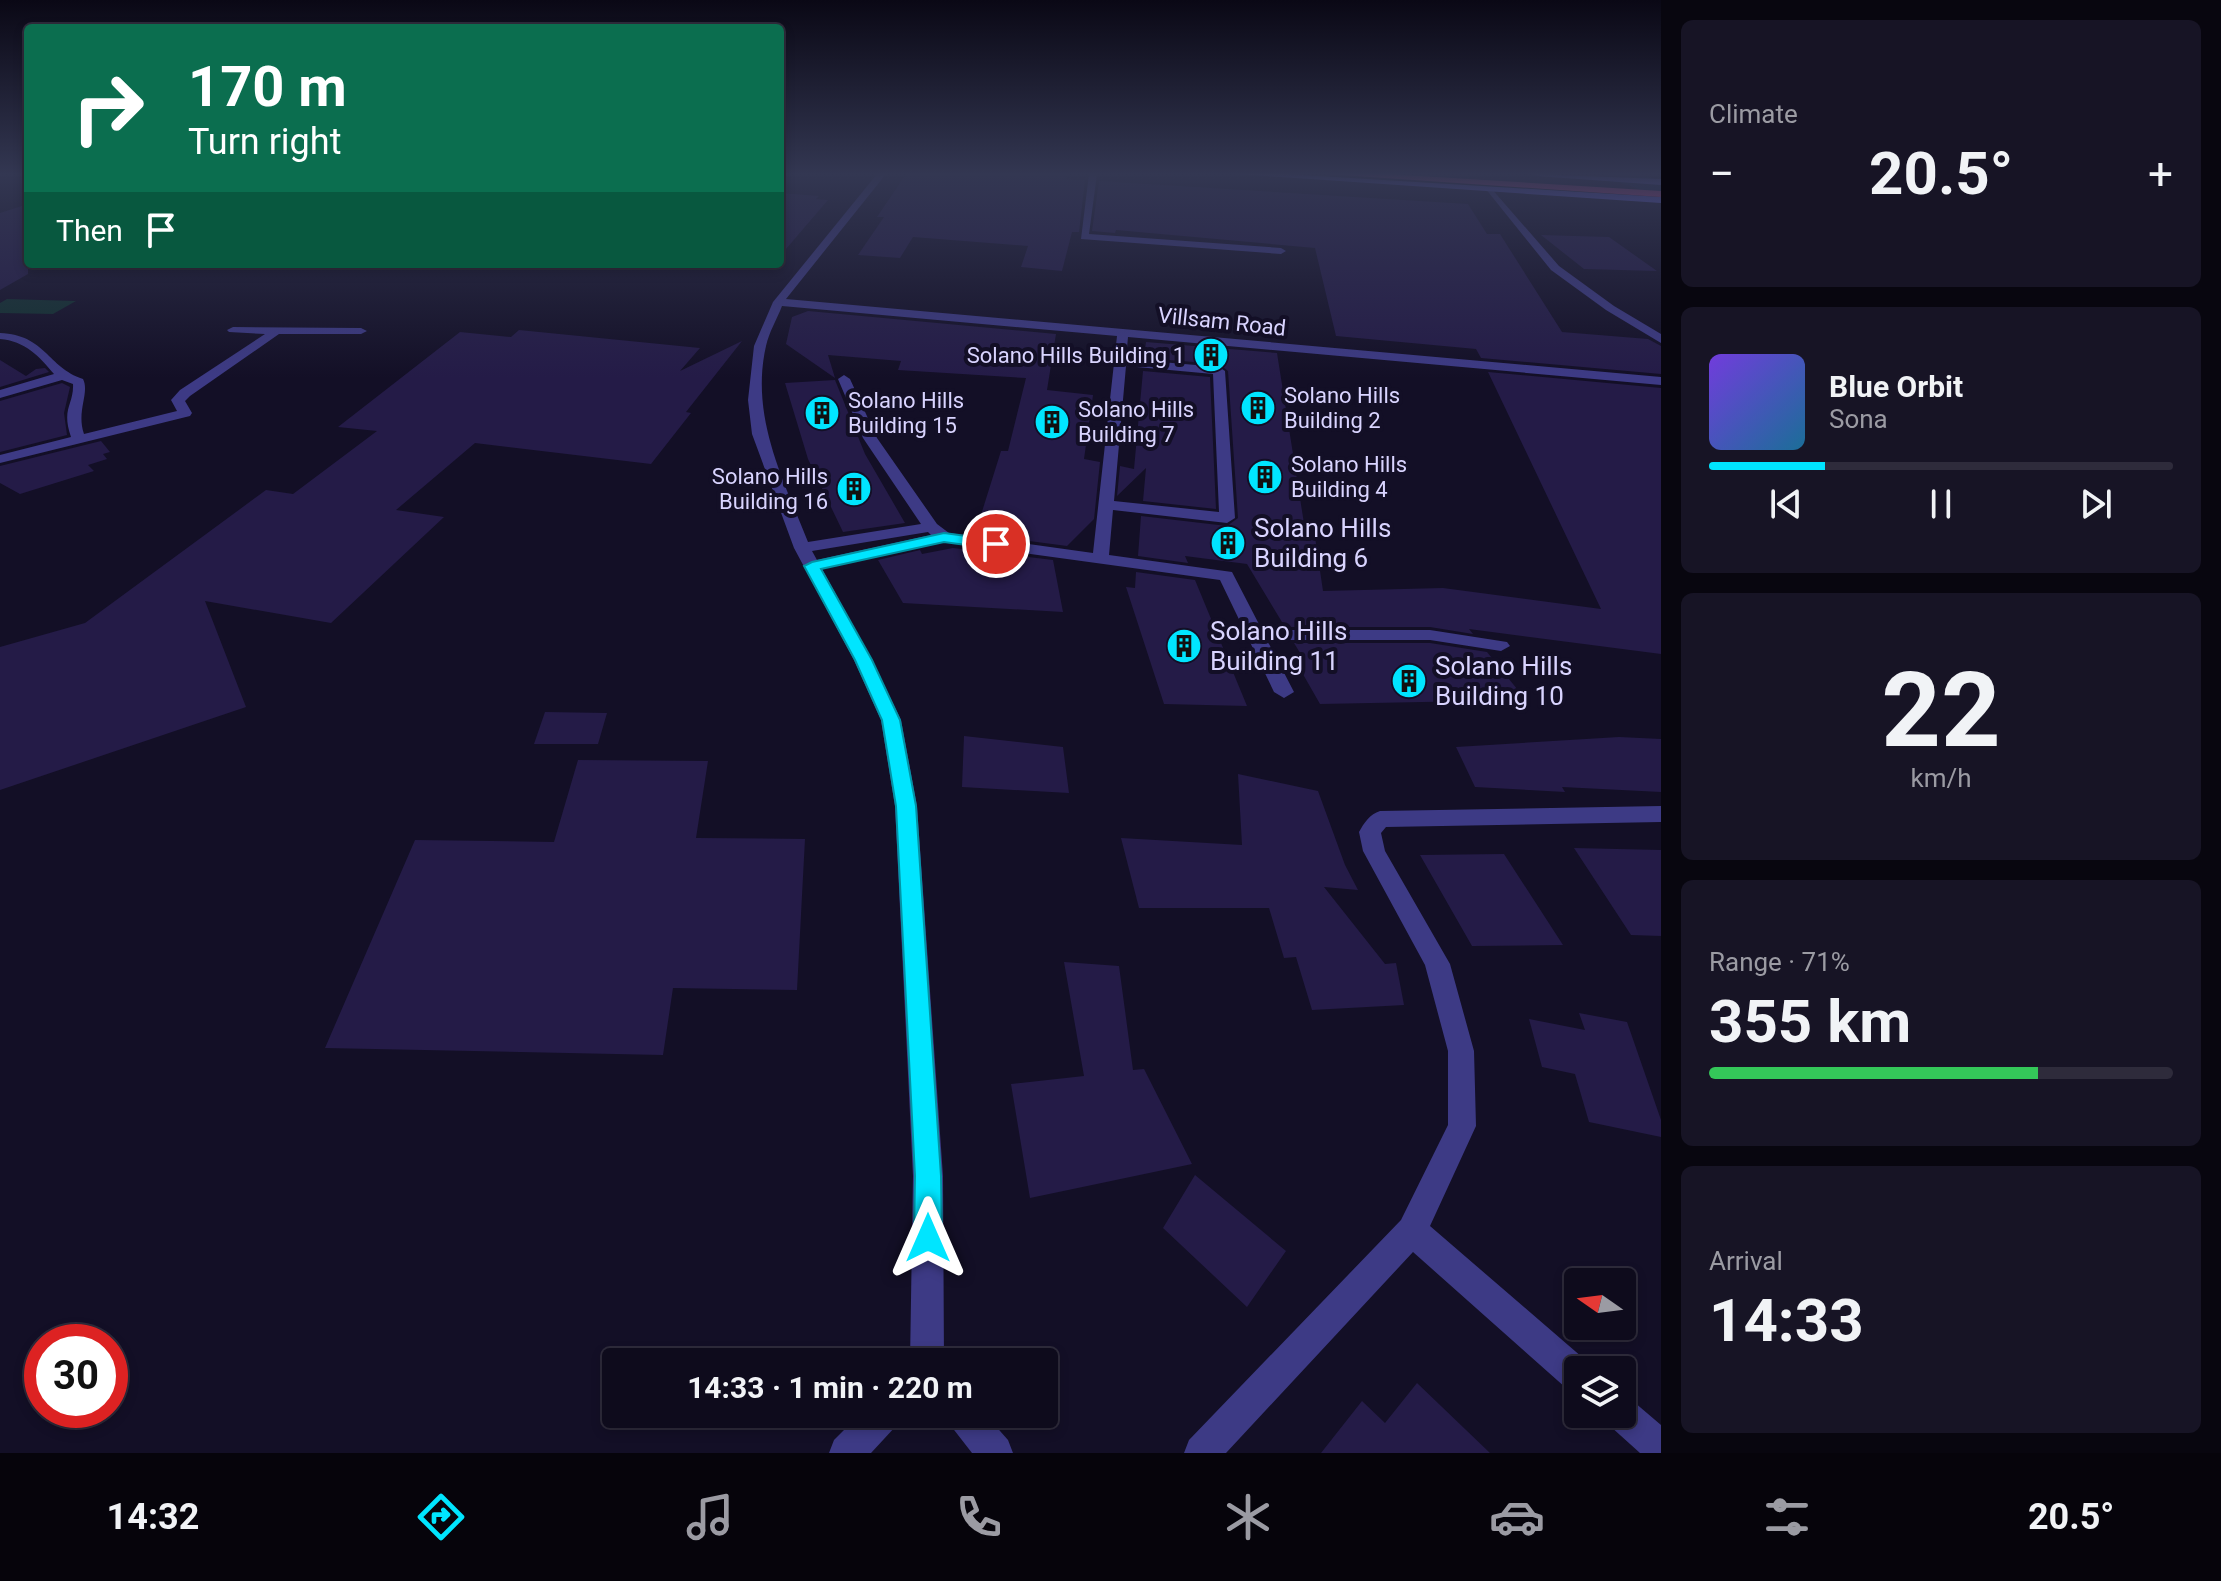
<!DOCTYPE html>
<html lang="en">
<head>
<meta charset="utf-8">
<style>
	:root { --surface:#0e0b1c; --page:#171425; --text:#f1f3f6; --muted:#9b9ba3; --line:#2e2b3b; --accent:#00e5ff }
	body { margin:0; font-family:Roboto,sans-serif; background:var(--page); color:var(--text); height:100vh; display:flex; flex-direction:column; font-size:30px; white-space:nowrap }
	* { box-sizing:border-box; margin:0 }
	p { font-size:26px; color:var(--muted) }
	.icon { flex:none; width:44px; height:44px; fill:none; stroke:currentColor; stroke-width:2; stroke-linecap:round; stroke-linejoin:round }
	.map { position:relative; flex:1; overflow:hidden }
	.details { display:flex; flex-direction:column; gap:20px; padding:20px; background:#08060f; width:560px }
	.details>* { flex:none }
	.guide { position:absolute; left:24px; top:24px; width:760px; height:244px; border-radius:8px; box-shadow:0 4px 12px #0003,0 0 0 2px var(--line); background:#0b6e4f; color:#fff; overflow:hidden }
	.needle { width:52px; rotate:284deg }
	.fabs { position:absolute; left:1564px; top:1268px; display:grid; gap:16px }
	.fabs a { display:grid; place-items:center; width:72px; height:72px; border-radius:8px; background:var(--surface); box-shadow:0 4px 12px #0003,0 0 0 2px var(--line); font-size:40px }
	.speed { position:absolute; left:24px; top:1324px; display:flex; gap:16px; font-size:40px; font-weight:700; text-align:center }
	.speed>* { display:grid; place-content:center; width:104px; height:104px; border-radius:50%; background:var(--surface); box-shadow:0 4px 12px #0003,0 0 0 2px var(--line); line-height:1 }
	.speed .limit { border:12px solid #d22; background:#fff; color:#111 }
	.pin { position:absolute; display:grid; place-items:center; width:68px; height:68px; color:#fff; margin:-34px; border:4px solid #fff; border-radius:50%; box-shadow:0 2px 8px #0007 }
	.me { position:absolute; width:88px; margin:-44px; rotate:0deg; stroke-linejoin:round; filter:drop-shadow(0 0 6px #0008) }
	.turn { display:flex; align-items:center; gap:28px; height:168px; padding:0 32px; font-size:36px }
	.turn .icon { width:104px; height:104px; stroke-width:2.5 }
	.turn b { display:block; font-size:56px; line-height:68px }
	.then { display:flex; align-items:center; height:76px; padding:0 32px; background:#0003; gap:16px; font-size:30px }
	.big { font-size:60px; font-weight:700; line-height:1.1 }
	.details .widget { flex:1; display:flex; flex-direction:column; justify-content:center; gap:12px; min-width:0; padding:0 28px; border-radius:12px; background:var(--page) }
	.details .dial { align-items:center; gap:0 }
	.dial b { font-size:104px; line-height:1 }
	.song { display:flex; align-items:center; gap:24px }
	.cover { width:96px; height:96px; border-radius:12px; background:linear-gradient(135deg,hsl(260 70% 55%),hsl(200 70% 35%)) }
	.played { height:8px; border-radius:4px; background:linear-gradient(90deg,var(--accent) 25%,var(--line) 25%) }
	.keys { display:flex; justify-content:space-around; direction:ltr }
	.heat { display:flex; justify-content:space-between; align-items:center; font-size:44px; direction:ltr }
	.charge { height:12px; border-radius:6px; background:linear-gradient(90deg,#34c759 71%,var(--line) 0) }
	.trip { position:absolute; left:602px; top:1348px; width:456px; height:80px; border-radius:8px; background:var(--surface); box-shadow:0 4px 12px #0003,0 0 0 2px var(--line); font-weight:700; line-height:80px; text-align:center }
	.tabs { display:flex; height:128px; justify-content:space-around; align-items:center; background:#06040b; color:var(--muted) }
	.tabs .icon { width:56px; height:56px }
	.tabs .on { color:var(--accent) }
	.tabs b { font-size:36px; color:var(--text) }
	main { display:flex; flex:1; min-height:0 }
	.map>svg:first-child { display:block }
	.green { fill:#12302f }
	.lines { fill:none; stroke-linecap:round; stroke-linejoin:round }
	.river { fill:#0a1f44; fill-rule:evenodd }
	.building { fill:#241b47 }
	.street { fill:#3d3a85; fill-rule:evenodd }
	.secondary { fill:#6f6bff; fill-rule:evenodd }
	.highway { fill:#ff4fa3; fill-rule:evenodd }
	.route { fill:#00e5ff; stroke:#0095a6; stroke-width:2 }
	.labels { text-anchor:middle; stroke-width:8; stroke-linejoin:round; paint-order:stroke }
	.far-street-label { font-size:22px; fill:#d9d4ff; stroke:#130f26 }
	.far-poi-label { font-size:22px; fill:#d9d4ff; stroke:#130f26; text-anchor:start }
	.poi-label { font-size:26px; fill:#d9d4ff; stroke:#130f26; text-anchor:start }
</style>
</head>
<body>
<main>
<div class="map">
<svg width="1661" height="1453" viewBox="0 0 1661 1453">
	<rect width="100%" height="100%" fill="#130f26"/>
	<!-- green -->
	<path class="green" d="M7,299L76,301L53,314L0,313V303Z"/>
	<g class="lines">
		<!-- river -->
		<path class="river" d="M1605,174H1640L1661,181V196L1608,179Z"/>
	</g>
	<!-- building -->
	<path class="building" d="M906,174H1067L1066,179L1085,180L1079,232H1072L1062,271L1021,267L1028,246L913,237L900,258L858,255L884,217H877Z
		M1099,181L1468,204L1487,234H1500L1562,332L1648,339L1661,346V374L1481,358L1476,349L1336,336L1315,248L1116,230L1115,233L1092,231Z
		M780,193L819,196L816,199L828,200L780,256Z
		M28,204V274L0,290V213Z
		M1541,235L1609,237L1657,271L1584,269Z
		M808,311L1056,334L1047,390L1093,395L1084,459L1100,462L1094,519L1067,546L975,534L1001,451H1008L1026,378L898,370L901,361L828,355L835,378L786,344L792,317Z
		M519,330L700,348L680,371L742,341L686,412L691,413L651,464L475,443L396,510L444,517L331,623L205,601L246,707L0,790V647L85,623L266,490L293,494L377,431L338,427L460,332L511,337Z
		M1146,342L1277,353L1306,536L1315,537L1323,591L1443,588L1601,609L1488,372L1661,388V654L1469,629L1473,634L1430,627H1285L1247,564L1185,556L1188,563L1138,556L1141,516L1227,526L1238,518L1228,371L1219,364L1144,358Z
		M0,360L26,376L36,369L45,368L49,372L0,387Z
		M1143,371L1210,377L1216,509L1143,501L1146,468L1117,496L1120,466L1134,469Z
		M835,380L865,454L905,523L843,532L808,459L785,383Z
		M62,383L70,387L64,413L67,435L0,452V401Z
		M101,441L110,452L103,454L107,459L88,465L94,471L20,494L0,483V466Z
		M953,548L1053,560L1063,612L903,603L878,560L920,550L922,554Z
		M1136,572L1195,580L1247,706L1164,704L1126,587L1135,588Z
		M1294,643H1430L1487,652L1526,700L1320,704L1296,662L1305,661Z
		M545,712L607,713L598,744H534Z
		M964,736L1063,747L1069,793L962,787Z
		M1619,737L1661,739V792L1562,787L1565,792L1475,787L1456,747Z
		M578,760L708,761L696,838L805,839L797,990L673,988L663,1055L325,1048L415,840L554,842Z
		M1238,774L1318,791L1345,865L1358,890L1324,887L1385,964L1396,963L1404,1005L1312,1010L1296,957L1284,958L1269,908H1139L1121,838L1242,845Z
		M1574,848L1661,850V936L1631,935Z
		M1504,854L1563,945L1472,946L1420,855Z
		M1064,962L1119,966L1133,1070L1144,1069L1192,1164L1030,1198L1011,1084L1084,1076Z
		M1579,1013L1627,1022L1661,1120V1137L1589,1122L1575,1074L1542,1067L1529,1019L1585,1030Z
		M1195,1175L1286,1251L1247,1307L1163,1228Z
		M1417,1383L1490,1453H1321L1362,1401L1385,1423Z"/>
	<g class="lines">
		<!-- street -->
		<path class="street" d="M877,174H886L786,299L1661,377V385L1128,337L1126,359L1219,367L1225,371L1235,518L1227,523L1113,510L1109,555L1232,572L1262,630H1430L1507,642L1510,646L1501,651L1430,640H1267L1294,692L1284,698L1274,692L1220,580L944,542L822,569L872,660L901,720L917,806L943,1176L944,1362H910L913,1176L895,806L881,720L854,660L794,548L752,434L748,400L754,346L773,302ZM782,306L1117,336L1093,553L949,533L937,524L877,438L850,379L844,375L838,379L863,438L921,524L808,542C783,479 750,416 766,346C769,332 777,319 782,306ZM1126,366L1213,374L1219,512L1114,501ZM928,532L931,535L817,560L812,551Z
			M1089,174H1097L1089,234L1281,248L1286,251L1281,254L1081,239Z
			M1485,188H1491L1559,266L1614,306L1661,334V343L1606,310L1551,270Z
			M233,327L361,328L367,331L361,334H279L190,396L185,401L192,413L190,416L0,463V455L71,437C61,408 74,405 73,384L62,380L0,398V390L54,374C39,356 25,341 0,339V333C46,335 47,367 83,379C90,393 76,411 84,434L177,411L171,400L180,390L265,334L229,332L227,330Z
			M1661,806V822L1386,827L1381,833L1385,851L1450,964L1474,1051L1476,1126L1430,1226L1590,1364L1592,1370H1578V1393L1566,1388L1413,1252L1226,1453H1184L1189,1440L1401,1220L1448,1125V1051L1425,965L1363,851L1359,832C1364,823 1370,814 1380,811Z
			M1622,1397L1634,1402L1661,1425V1453H1640L1610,1426L1605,1414H1622Z
			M860,1414H901L896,1426L871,1453H829L834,1440Z
			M946,1414H985L1008,1440L1013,1453H972L951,1426Z"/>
		<!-- secondary -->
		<path class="secondary" d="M1236,174H1286L1661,197V203Z
			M1533,174L1661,179V185L1537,176Z"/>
		<!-- highway -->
		<path class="highway" d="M1327,174H1387L1661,191V197Z"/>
	</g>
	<!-- sky -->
	<linearGradient id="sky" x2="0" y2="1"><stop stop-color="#0a0815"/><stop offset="0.46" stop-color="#333752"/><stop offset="1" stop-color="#333752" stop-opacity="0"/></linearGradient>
	<rect width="1661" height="378" fill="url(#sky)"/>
	<!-- route -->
	<path class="route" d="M944,533L996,540L1003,544L996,549L944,542L821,569L872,660L900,720L916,806L941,1176L942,1238L938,1248L928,1252L918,1248L914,1238L915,1176L896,806L882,720L855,660L804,566L812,562Z"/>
	<!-- icons -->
	<defs>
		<symbol id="building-disc" viewBox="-11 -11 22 22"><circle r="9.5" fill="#00e5ff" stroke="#130f26"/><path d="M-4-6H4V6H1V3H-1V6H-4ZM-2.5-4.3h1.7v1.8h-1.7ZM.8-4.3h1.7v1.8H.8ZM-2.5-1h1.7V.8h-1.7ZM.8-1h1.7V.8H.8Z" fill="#111"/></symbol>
	</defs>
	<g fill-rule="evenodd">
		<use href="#building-disc" x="1191" y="335" width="40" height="40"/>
		<use href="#building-disc" x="1238" y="388" width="40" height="40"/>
		<use href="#building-disc" x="802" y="393" width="40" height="40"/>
		<use href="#building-disc" x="1032" y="402" width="40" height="40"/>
		<use href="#building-disc" x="1245" y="457" width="40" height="40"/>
		<use href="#building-disc" x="834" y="469" width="40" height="40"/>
		<use href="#building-disc" x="1208" y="523" width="40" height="40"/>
		<use href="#building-disc" x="1164" y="626" width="40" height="40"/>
		<use href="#building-disc" x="1389" y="661" width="40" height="40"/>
	</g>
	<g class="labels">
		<!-- far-street labels -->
		<g class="far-street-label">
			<text transform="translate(1222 321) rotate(6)" y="8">Villsam Road</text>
		</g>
		<!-- far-poi labels -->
		<g class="far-poi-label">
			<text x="1185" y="363" text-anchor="end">Solano Hills Building 1</text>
			<text x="1284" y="403">Solano Hills<tspan x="1284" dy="25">Building 2</tspan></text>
			<text x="848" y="408">Solano Hills<tspan x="848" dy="25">Building 15</tspan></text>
			<text x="1078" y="417">Solano Hills<tspan x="1078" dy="25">Building 7</tspan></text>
			<text x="1291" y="472">Solano Hills<tspan x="1291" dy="25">Building 4</tspan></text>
			<text x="828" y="484" text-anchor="end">Solano Hills<tspan x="828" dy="25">Building 16</tspan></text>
		</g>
		<!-- poi labels -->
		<g class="poi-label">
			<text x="1254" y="537">Solano Hills<tspan x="1254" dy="30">Building 6</tspan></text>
			<text x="1210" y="640">Solano Hills<tspan x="1210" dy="30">Building 11</tspan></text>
			<text x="1435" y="675">Solano Hills<tspan x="1435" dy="30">Building 10</tspan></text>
		</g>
	</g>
</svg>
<div class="fabs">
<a><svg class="needle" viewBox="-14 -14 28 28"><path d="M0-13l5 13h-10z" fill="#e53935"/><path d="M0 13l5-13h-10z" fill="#9b9ba3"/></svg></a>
<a><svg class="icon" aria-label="layers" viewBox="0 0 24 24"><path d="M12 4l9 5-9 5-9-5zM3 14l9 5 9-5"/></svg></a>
</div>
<div class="speed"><div class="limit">30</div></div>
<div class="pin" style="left:996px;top:544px;background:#d93025"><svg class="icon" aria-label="arrive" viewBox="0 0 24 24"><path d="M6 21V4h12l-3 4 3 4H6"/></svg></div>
<svg class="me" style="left:928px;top:1238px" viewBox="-20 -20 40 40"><path d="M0-17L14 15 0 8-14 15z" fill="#00e5ff" stroke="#fff" stroke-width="4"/></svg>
<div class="trip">14:33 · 1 min · 220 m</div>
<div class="guide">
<div class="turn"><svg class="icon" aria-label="right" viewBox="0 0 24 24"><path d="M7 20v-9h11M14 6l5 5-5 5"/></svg><div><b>170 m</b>Turn right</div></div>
<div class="then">Then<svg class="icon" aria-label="arrive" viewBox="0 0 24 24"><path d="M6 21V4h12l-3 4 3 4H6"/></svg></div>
</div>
</div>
<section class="details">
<div class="widget"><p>Climate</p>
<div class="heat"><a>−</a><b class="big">20.5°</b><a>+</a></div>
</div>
<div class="widget">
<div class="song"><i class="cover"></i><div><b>Blue Orbit</b><p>Sona</p></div></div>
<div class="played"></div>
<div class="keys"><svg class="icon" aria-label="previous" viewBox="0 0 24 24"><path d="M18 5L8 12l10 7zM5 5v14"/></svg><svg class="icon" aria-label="pause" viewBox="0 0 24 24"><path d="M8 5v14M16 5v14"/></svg><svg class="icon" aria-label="next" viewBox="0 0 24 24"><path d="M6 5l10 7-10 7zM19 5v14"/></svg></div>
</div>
<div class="widget dial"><b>22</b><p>km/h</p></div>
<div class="widget"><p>Range · 71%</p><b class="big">355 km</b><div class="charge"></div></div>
<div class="widget"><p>Arrival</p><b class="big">14:33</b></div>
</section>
</main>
<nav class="tabs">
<b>14:32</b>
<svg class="icon on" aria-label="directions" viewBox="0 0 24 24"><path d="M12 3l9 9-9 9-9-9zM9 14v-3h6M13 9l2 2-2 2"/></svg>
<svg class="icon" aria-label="music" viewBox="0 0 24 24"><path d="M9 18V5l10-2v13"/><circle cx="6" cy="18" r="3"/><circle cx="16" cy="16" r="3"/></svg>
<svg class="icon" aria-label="phone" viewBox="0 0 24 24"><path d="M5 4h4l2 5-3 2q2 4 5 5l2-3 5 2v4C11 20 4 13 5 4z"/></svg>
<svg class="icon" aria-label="climate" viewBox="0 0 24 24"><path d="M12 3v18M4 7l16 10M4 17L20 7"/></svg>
<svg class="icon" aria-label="car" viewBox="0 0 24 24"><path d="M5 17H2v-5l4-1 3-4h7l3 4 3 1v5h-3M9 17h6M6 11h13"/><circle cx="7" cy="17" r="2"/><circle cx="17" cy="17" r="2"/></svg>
<svg class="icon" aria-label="filters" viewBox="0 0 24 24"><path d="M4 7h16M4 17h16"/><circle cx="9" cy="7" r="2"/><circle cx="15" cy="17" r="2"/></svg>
<b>20.5°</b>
</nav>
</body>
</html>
